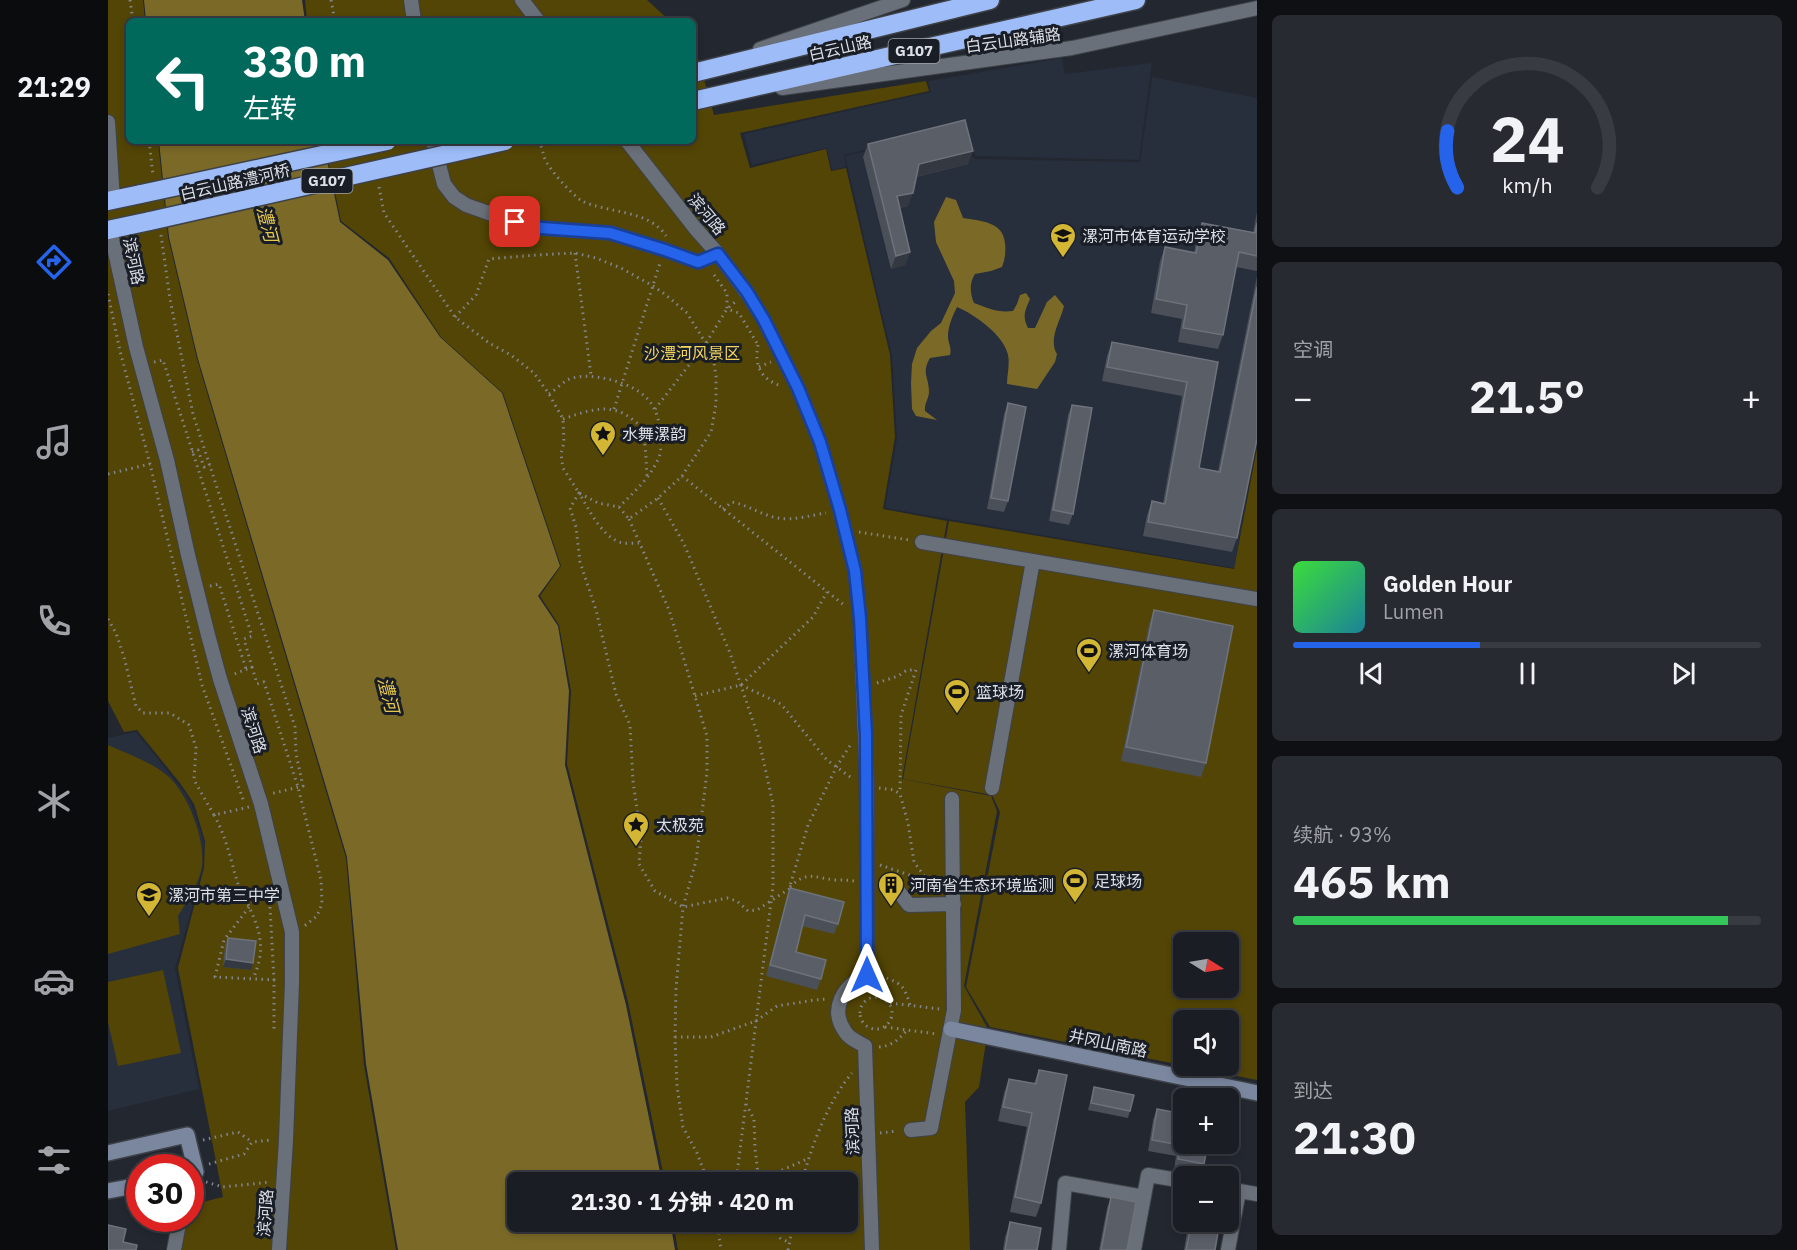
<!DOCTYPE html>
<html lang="zh">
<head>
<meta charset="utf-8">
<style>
	:root { --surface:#1a1d23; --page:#272a30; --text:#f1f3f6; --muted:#9fa2a6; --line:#383b41; --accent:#2563eb }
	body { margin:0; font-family:"IBM Plex Sans","Noto Sans SC",sans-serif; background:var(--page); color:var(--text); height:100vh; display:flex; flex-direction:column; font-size:22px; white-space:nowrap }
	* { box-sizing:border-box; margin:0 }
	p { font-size:20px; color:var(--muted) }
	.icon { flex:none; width:33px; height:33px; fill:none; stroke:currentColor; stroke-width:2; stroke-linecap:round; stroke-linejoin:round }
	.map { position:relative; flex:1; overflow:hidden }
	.panel { display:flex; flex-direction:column; gap:15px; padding:15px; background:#0e1013; width:540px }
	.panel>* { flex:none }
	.top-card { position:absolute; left:18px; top:18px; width:570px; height:126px; border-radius:9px; box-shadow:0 3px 9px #0003,0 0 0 2px var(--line); background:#00695c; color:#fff; overflow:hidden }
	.needle { width:39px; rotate:101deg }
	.fabs { position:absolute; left:1065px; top:932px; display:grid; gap:12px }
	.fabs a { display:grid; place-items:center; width:66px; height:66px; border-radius:9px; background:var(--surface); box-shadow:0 3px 9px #0003,0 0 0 2px var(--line); font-size:30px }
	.speed { position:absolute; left:18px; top:1154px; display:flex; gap:12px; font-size:30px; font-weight:700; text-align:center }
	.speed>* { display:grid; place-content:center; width:78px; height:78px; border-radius:50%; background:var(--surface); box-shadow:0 3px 9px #0003,0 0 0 2px var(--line); line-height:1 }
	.speed .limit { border:9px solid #d22; background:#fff; color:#111 }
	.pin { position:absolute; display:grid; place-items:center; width:51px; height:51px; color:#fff; margin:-26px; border-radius:12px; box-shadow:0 3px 9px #0006 }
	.me { position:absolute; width:66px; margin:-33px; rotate:0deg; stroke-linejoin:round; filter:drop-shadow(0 0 4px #0008) }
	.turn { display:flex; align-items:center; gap:21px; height:126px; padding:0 18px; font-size:27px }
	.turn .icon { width:78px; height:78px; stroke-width:2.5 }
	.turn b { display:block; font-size:42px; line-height:51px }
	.big { font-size:45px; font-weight:700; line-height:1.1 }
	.panel .card { flex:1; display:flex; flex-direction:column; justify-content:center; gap:9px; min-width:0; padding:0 21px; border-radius:9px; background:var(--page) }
	.panel .dial { align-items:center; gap:0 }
	.dial svg { height:156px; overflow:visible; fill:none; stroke:var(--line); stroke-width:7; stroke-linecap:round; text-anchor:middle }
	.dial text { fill:var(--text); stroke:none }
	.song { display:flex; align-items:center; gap:18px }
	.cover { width:72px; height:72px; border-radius:9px; background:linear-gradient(135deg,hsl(120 70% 55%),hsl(190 70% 35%)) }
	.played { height:6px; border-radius:3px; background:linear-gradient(90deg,var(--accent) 40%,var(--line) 40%) }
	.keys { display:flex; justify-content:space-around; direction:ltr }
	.heat { display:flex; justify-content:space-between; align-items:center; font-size:33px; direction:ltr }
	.charge { height:9px; border-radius:4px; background:linear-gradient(90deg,#34c759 93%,var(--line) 0) }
	.trip { position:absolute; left:399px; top:1172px; width:351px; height:60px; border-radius:9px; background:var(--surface); box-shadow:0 3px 9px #0003,0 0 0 2px var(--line); font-weight:700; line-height:60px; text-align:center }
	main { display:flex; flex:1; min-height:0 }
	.tab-bar { display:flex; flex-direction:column; width:108px; justify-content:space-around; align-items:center; background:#0a0c0e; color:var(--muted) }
	.tab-bar .icon { width:42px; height:42px }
	.tab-bar .on { color:var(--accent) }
	.tab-bar b { font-size:27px; color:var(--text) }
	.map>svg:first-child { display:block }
	.built { fill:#272e3c }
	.green { fill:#534505; fill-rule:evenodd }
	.water { fill:#7b6a27 }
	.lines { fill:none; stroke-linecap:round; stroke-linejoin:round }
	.street-casing { stroke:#3e4248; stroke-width:16 }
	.secondary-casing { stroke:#3e4248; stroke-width:18 }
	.highway-casing { stroke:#3e4248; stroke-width:21 }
	.path { stroke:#82858c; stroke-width:3; stroke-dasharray:1.5 4.5; stroke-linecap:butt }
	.street { stroke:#6a7079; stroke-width:14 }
	.secondary { stroke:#7a879f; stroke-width:15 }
	.highway { stroke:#9ebdf8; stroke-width:18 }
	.highway-bridge-casing { stroke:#3e4248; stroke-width:21; stroke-linecap:butt }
	.highway-bridge { stroke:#9ebdf8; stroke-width:18 }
	.wall { fill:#4a4f58 }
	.shaded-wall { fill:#343841 }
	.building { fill:#5a5e67; stroke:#6e727b; stroke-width:1.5 }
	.route-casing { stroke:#184099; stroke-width:15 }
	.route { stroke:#2563eb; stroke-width:10 }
	.labels { text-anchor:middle; stroke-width:6; stroke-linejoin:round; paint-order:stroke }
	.shield { fill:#191d25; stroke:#a2a5ab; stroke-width:1.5 }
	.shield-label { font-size:15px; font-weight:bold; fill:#dcdfe5 }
	.street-label { font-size:16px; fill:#dcdfe5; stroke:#191d25 }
	.poi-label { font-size:16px; fill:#dcdfe5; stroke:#191d25; text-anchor:start }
	.park-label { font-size:16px; fill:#f4d65f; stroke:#191d25 }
	.water-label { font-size:18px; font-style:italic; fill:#e6c84f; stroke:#191d25 }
</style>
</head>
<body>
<main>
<nav class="tab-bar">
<b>21:29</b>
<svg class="icon on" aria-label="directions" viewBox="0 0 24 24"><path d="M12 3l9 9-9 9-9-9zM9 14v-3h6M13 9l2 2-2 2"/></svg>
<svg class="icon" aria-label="music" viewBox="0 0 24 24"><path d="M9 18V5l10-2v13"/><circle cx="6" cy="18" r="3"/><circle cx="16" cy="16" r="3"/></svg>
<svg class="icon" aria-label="phone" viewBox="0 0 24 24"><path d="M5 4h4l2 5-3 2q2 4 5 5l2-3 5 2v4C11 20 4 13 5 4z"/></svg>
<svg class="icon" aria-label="climate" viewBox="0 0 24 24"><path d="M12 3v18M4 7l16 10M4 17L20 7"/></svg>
<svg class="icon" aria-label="car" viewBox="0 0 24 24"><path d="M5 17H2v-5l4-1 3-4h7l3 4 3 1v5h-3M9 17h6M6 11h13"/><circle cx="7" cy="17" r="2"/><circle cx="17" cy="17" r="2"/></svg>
<svg class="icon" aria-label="filters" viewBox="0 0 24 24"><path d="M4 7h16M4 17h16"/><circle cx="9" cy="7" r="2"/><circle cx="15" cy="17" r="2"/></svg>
</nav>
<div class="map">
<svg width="1149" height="1250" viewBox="0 0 1149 1250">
	<rect width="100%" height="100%" fill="#23272f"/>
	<!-- built -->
	<path class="built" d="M954,58L957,74L1044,63L1031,160L867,156L854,127L736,155L738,167L724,170L719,148L644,165L636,134L823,92L820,81Z
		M1044,77L1149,98V443L1126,568L777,508L789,438L784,356L737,156L852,130L866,159L1032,162Z
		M28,732L77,793L84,805L96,841L95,868L67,968L91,1089L0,1111V738Z"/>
	<!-- green -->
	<path class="green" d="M0,0H35L37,21H21V141H50L60,237L89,359L238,858L256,1065L288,1250H72L79,1218H82L83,1205L115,1197L70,968L96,868L97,841L86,804L72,783L29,730L16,732L0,701Z
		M197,0H539L562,21H199Z
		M585,41L606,115L818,81L821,91L632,133L642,168L718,149L723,171L738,168L782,355L787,437L775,509L839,521L794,779L883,796L889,811L856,986L880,1029L871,1087L857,1102L862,1250H570L565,1221H740V1182H557L520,1002L459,764L463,691L451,625L432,596L453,566L395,393L333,337L281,258L233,221L216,141H585Z
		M1149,448V1080L882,1027L858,987L892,812L884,795L795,779L841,521L1126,569ZM1076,942H1120V987H1076ZM1076,1020H1120V1065H1076Z
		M0,745C20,754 44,762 61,777C81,796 97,839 94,866C91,885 79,901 70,916L72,934L0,954Z
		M55,970L73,1053L10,1066L0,1022V982Z"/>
	<!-- water -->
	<path class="water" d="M36,0H194L197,21H38Z
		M51,141H215L232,222L280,260L332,337L394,393L452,566L430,596L450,626L461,691L457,765L518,1005L554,1182H410V1221H562L567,1250H290L258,1064L239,857L90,359L61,237Z
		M838,197L848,200L855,218C872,221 895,221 897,243C898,252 897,259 894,267L883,271L867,274C861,283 862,293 866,303C879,308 890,313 905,311L909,304L912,295L918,293L922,299C917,311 914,316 920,328H927L939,302L947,295L956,306C952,322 940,339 949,354L947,362L929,389L899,384C899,375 902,364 900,355C896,335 866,314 849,307C845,315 840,326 840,336C840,344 844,347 842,355L822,358C813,374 821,376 821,392C821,398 816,404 817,411L829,420L808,416L804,409L803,383L804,364L809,348L823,331L833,323L847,293L846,281L828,242L826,222Z"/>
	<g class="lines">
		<defs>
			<path id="street" d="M303,0L306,21
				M414,0L430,21
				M652,49L795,0
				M674,88L964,48L1149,8
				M0,122L5,200
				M325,141L336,184L346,197L358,205L420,227L503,233L557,250L590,262L610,254
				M519,141L587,228L610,254L639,293L656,320L690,388L712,442L732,510L747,571L752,618L759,785V975C736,985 720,1009 738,1033C742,1039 750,1042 757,1046L764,1250
				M2,229L28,347L59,460L80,555L100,635L112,679L153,804L184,932V982L178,1140L171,1250
				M814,542L1149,599
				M884,788L925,561
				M791,892L801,905L846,904
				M803,1130L823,1128L846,1010L844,799
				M1120,1189L1149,1194
				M66,1250L72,1218
				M951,1250L957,1183L1036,1197
				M1026,1250L1040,1175L1076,1181
				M1120,1250L1131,1191"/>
			<path id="secondary" d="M843,1029L1149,1093
				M0,1153L79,1135L88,1172L82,1174
				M0,1191L32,1185"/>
			<path id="highway" d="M585,73L882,0
				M585,101L1028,0
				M0,201L33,194
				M0,230L42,221"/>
		</defs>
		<!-- street casing -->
		<use href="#street" class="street-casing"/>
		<!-- secondary casing -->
		<use href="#secondary" class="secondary-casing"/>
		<!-- highway casing -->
		<use href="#highway" class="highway-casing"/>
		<!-- path -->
		<path class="path" d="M22,0L25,21
			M223,0L227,21
			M41,141L45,175
			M433,146C435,150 435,155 437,159C440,168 465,196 474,201C499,213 542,210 558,236
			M271,187L276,213L347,317L381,343L403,355L426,373L441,394L455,419L456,442L453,454L455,468L471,493L490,503L511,507L521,519L550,498L574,476L736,605
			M53,235L62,299L85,414L187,727L188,754L195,786L162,794
			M467,253L483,375
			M606,275L619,293V309L631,313L650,345
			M0,294L12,351L42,464L94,685L136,802
			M347,317L368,295L381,259L428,255L467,253L488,258L513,268L545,286L558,295L579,313L605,355L608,377V404L603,432L574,476
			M650,345C646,366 653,379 673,386
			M46,362L55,360L144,636L136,639L144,667L124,675
			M651,367L663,362
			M441,394C447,390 453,384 459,380C470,375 484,376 495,378C527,385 551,397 552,434C552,441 554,450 551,457C543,477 526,492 511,507
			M506,409L552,263
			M547,409L598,343L619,309L628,301
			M455,419C479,411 503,401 525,420C527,422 530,423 532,426C538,435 538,464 539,476
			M84,452L90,450L96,467L102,465
			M0,474L42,464
			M550,498L576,544L622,653L650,736L665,804V886L628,1182
			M615,509L624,502C640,505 653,515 670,518C684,521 704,515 718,513
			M521,519L561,610L599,736V772L588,861L575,907L568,989L567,1037L569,1086L575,1127L589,1153L600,1182
			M751,532L801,540
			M531,543C525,543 517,544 511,542C492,534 481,509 471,493L462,508L468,527L472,562L488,610L508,694L522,725L525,781L533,838L531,864L547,891L575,907L619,898L629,901L640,911L649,910L681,889L700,825L729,766L743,744
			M102,586L111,584L138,669
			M0,619L8,633L16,657L28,706L35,713H62L81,725L88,748L86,780L106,815L141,807
			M144,667L149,684L156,682L190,787L213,880L214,904L209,916L195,927
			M769,683L790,676L799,670H808L793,715L792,793
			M633,685L673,704L719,760L745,779
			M587,696L633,685L705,617L719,592
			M771,788L786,790L792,794L800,823L806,862L820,881
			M106,815C120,840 123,864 132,890C135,896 139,901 141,907C154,934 157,951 145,979
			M772,865L831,885
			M682,887C699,870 707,878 727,880C734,880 740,880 746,881
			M141,907L116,940L107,977L167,980
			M162,907L166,980V1032
			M773,976C793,983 796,985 802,1005
			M752 1013a16 16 0 1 1 32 0a16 16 0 1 1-32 0Z
			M782,1003L832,1009
			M777,1027L829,1034
			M567,1037H603L648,1021L669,1006L706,1000L719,999
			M771,1047C784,1046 790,1040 799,1030
			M638,1104L646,1119L647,1149L651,1182
			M772,1133L789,1131
			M95,1140L130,1132L144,1142
			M101,1164L136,1154L144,1142L164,1140
			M98,1182L115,1187L162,1182
			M653,1182L663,1175L699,1159
			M694,1182C703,1147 720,1101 744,1073
			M609,1221L613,1250
			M665,1221L672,1238L680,1242
			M612,1231L615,1221
			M680,1250L686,1221"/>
		<!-- street -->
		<use href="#street" class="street"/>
		<!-- secondary -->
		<use href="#secondary" class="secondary"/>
		<!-- highway -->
		<use href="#highway" class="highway"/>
		<defs>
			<path id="highway-bridge" d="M33,194L279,141
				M42,221L397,141"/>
		</defs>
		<!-- highway-bridge casing -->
		<use href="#highway-bridge" class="highway-bridge-casing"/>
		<!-- highway-bridge -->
		<use href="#highway-bridge" class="highway-bridge"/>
	</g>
	<!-- wall -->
	<path class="wall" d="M760,144L860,164L808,177L800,206L792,208L802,252L797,265L783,269L755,157Z
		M1149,212V271L1128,267L1115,335L1110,349L1070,342L1074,319L1043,313L1052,261L1057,247L1086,253L1089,237L1094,223L1145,232Z
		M1149,276V439L1129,538L1124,552L1035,536L1039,515L1044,501L1055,503L1074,396L994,381L999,356L1004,342L1110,362L1091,468L1110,471Z
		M900,403V501L896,512L879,509L896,414Z
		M964,405L965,514L961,525L941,521L960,415Z
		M1046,610L1098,763L1093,777L1013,761L1041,624Z
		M682,888L730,924L726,934L694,926L688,952L713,979L709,990L658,976L678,899Z
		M120,938L145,963L143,970L115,967L117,945Z
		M931,1070L933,1203L928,1217L902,1212L919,1127L890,1121L896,1093L901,1079L926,1083Z
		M986,1087L1022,1111L1020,1118L980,1110Z
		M1049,1109L1096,1164L1092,1175L1066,1170L1068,1156L1040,1151L1045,1120Z
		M1003,1197L1019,1250H991L999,1208Z
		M1081,1221H1112L1107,1250H1076Z
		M902,1222L929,1250H895L897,1237Z"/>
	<!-- shaded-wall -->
	<path class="shaded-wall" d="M865,151L860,164L807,177L811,164Z
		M805,193L800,206L784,210L789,196Z
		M802,252L797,265L783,269L788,256Z
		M118,959L145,963L143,970L115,967Z"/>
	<!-- building -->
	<path class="building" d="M857,120L865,151L811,164L805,193L789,196L802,252L788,256L760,144Z
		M1094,223L1147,233L1149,223V256L1131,252L1115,335L1075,328L1079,305L1048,299L1057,247L1088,253Z
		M1149,287V439L1129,538L1040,522L1044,501L1057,504L1079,382L999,367L1004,342L1110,362L1091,468L1112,472Z
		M900,403L918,407L900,501L883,498Z
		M964,405L984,408L965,514L945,510Z
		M1046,610L1125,626L1098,763L1018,747Z
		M682,888L736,902L730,924L697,915L688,952L718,960L713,979L662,965Z
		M120,938L148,941L145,963L118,959Z
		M931,1070L959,1075L933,1203L907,1197L924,1113L895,1107L901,1079L928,1084Z
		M986,1087L1026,1095L1022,1111L983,1103Z
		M1049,1109L1076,1114V1143H1100L1096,1164L1070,1159L1072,1145L1044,1140Z
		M1003,1197L1028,1202L1019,1250H993Z
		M1084,1221H1112L1107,1250H1078Z
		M902,1222L933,1228L929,1250H897Z
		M0,1225L18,1229L15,1242L29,1245L28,1250H0Z"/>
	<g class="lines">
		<defs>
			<path id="route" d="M407,222L420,227L502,233L557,250L590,262L610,254L639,292L656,320L690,388L712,442L732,510L747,571L752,618L758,735L759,975"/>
		</defs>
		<!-- route casing -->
		<use href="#route" class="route-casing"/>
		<!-- route -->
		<use href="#route" class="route"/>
	</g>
	<!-- icons -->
	<defs>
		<symbol id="school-pin" viewBox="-11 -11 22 30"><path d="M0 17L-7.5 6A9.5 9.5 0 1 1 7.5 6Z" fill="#d4b635" stroke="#191d25"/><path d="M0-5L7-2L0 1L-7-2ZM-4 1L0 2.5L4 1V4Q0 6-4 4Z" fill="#111"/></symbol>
		<symbol id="sight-pin" viewBox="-11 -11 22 30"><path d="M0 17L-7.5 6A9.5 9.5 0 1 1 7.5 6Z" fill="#d4b635" stroke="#191d25"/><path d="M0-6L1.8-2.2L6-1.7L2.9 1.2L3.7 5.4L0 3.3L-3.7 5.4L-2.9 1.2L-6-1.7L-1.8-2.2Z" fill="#111"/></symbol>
		<symbol id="stadium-pin" viewBox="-11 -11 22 30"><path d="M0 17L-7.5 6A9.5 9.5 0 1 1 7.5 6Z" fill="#d4b635" stroke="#191d25"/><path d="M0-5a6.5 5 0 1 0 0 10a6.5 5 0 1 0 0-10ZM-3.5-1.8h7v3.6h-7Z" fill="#111"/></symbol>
		<symbol id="building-pin" viewBox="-11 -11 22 30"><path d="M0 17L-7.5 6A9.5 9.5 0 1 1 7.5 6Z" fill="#d4b635" stroke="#191d25"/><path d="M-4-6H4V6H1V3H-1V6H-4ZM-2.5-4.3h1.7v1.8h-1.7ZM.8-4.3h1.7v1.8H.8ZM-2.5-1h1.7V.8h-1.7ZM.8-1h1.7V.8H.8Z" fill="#111"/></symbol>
	</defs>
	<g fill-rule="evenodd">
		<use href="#school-pin" x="940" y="221" width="30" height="40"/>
		<use href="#sight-pin" x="480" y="419" width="30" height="40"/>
		<use href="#stadium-pin" x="966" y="636" width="30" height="40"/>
		<use href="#stadium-pin" x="834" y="677" width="30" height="40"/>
		<use href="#sight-pin" x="513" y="810" width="30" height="40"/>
		<use href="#stadium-pin" x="952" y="866" width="30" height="40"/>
		<use href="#building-pin" x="768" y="870" width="30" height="40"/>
		<use href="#school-pin" x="26" y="880" width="30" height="40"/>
	</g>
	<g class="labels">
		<!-- shield labels -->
		<g class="shield">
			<rect x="780.5" y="39" width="51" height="24" rx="4.5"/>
			<rect x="193.5" y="169" width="51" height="24" rx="4.5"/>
		</g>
		<g class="shield-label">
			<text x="806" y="56">G107</text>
			<text x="219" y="186">G107</text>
		</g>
		<!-- street labels -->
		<g class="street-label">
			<text transform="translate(905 40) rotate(-8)" y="6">白云山路辅路</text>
			<text transform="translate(732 48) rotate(-13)" y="6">白云山路</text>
			<text transform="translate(127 182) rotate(-13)" y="6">白云山路澧河桥</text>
			<text transform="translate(599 214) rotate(50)" y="6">滨河路</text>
			<text transform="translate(26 261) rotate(78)" y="6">滨河路</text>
			<text transform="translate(146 730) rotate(72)" y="6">滨河路</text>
			<text transform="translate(1000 1043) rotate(12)" y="6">井冈山南路</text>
			<text transform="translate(744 1131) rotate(-92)" y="6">滨河路</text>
			<text transform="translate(157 1213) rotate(-86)" y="6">滨河路</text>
		</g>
		<!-- poi labels -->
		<g class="poi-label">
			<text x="974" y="242">漯河市体育运动学校</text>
			<text x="514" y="440">水舞漯韵</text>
			<text x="1000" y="657">漯河体育场</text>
			<text x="868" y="698">篮球场</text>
			<text x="548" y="831">太极苑</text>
			<text x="986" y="887">足球场</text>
			<text x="802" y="891">河南省生态环境监测</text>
			<text x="60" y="901">漯河市第三中学</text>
		</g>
		<!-- park labels -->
		<g class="park-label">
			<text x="584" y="359">沙澧河风景区</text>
		</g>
		<!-- water labels -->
		<g class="water-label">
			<text transform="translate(159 224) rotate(76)" y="6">澧河</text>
			<text transform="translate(280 695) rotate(76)" y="6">澧河</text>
		</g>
	</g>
</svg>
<div class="fabs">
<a><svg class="needle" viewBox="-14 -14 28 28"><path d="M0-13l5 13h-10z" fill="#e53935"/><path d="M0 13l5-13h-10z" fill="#9fa2a6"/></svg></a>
<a><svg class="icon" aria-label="sound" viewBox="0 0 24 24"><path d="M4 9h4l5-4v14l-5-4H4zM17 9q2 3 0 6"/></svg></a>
<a>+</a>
<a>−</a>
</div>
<div class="speed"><div class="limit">30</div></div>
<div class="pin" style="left:407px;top:222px;background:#d93025"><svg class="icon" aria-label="arrive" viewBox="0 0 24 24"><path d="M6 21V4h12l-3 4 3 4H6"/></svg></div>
<svg class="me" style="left:759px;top:975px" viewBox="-20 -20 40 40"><path d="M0-17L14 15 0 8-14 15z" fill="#2563eb" stroke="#fff" stroke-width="4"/></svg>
<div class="trip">21:30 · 1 分钟 · 420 m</div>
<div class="top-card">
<div class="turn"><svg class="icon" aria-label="left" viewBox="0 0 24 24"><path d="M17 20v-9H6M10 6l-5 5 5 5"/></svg><div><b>330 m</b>左转</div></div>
</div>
</div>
<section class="panel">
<div class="card dial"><svg viewBox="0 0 100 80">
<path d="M14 69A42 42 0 1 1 86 69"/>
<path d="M14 69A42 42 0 0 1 9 40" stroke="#2563eb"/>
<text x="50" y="56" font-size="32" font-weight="700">24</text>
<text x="50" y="72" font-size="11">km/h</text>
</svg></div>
<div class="card"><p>空调</p>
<div class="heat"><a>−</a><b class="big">21.5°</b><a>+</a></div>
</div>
<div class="card">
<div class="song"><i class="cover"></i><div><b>Golden Hour</b><p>Lumen</p></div></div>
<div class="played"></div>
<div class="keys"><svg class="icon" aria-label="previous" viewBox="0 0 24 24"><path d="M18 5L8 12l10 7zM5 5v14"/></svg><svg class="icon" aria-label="pause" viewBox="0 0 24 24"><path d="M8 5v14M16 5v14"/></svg><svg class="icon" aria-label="next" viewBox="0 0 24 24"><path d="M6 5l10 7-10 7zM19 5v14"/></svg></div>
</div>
<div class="card"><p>续航 · 93%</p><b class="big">465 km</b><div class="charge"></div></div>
<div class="card"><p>到达</p><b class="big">21:30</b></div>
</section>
</main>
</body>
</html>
